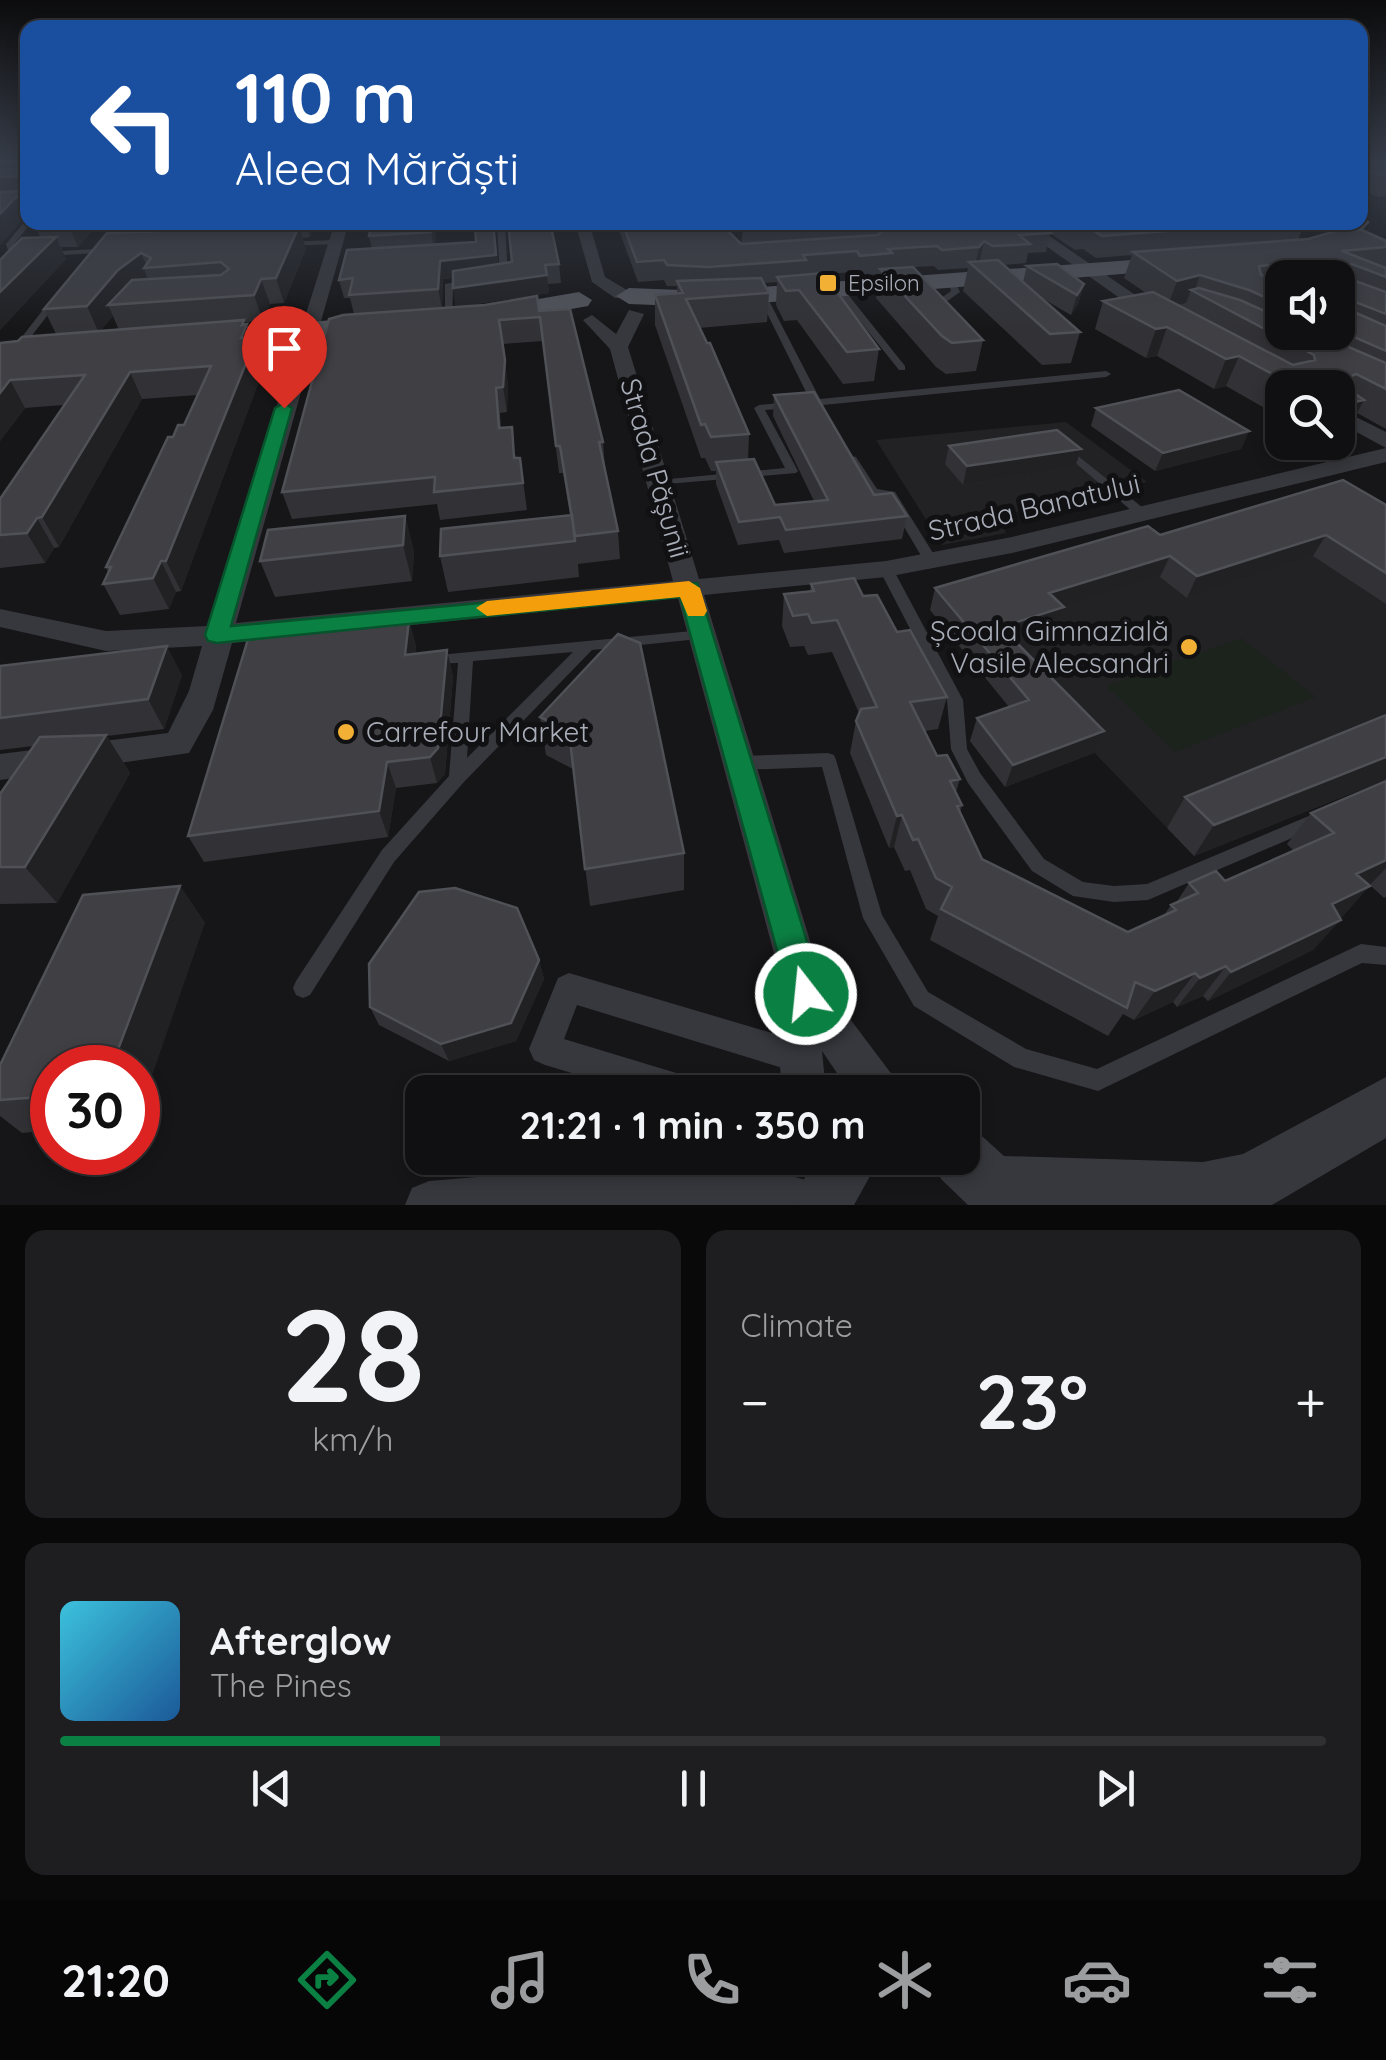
<!DOCTYPE html>
<html lang="en">
<head>
<meta charset="utf-8">
<style>
	:root { --surface:#101012; --page:#1e1e20; --text:#f1f3f6; --muted:#9c9d9f; --line:#303032; --accent:#0b8043 }
	body { margin:0; font-family:Quicksand,sans-serif; background:var(--page); color:var(--text); height:100vh; display:flex; flex-direction:column; font-size:38px; white-space:nowrap }
	* { box-sizing:border-box; margin:0 }
	p { font-size:32px; color:var(--muted) }
	.icon { flex:none; width:55px; height:55px; fill:none; stroke:currentColor; stroke-width:2; stroke-linecap:round; stroke-linejoin:round }
	.map { position:relative; height:1205px; overflow:hidden }
	.side { display:flex; flex-direction:column; gap:25px; padding:25px; background:#09090a; flex:1 }
	.side>* { flex:none }
	.guide { position:absolute; left:20px; top:20px; width:1348px; height:210px; border-radius:20px; box-shadow:0 5px 15px #0003,0 0 0 2px var(--line); background:#1a4fa0; color:#fff; overflow:hidden }
	.controls { position:absolute; left:1265px; top:260px; display:grid; gap:20px }
	.controls a { display:grid; place-items:center; width:90px; height:90px; border-radius:20px; background:var(--surface); box-shadow:0 5px 15px #0003,0 0 0 2px var(--line); font-size:50px }
	.speed { position:absolute; left:30px; top:1045px; display:flex; gap:20px; font-size:50px; font-weight:700; text-align:center }
	.speed>* { display:grid; place-content:center; width:130px; height:130px; border-radius:50%; background:var(--surface); box-shadow:0 5px 15px #0003,0 0 0 2px var(--line); line-height:1 }
	.speed .limit { border:15px solid #d22; background:#fff; color:#111 }
	.pin { position:absolute; display:grid; place-items:center; width:85px; height:85px; color:#fff; margin:-102px -42px; border-radius:50% 50% 50% 0; rotate:-45deg; box-shadow:0 0 10px #0007 }
	.pin .icon { rotate:45deg }
	.me { position:absolute; width:110px; margin:-55px; rotate:344deg; stroke-linejoin:round; filter:drop-shadow(0 0 8px #0008) }
	.turn { display:flex; align-items:center; gap:35px; height:210px; padding:0 50px; font-size:45px }
	.turn .icon { width:130px; height:130px; stroke-width:2.5 }
	.turn b { display:block; font-size:70px; line-height:85px }
	.big { font-size:75px; font-weight:700; line-height:1.1 }
	.side .tile { flex:1; display:flex; flex-direction:column; justify-content:center; gap:15px; min-width:0; padding:0 35px; border-radius:20px; background:var(--page) }
	.side .dial { align-items:center; gap:0 }
	.dial b { font-size:130px; line-height:1 }
	.song { display:flex; align-items:center; gap:30px }
	.cover { width:120px; height:120px; border-radius:15px; background:linear-gradient(135deg,hsl(190 70% 55%),hsl(210 70% 35%)) }
	.played { height:10px; border-radius:5px; background:linear-gradient(90deg,var(--accent) 30%,var(--line) 30%) }
	.keys { display:flex; justify-content:space-around; direction:ltr }
	.heat { display:flex; justify-content:space-between; align-items:center; font-size:55px; direction:ltr }
	.side .tiles { flex:1; display:grid; gap:25px; grid-template-columns:1fr 1fr }
	.tile:last-child { grid-column:span 2 }
	.trip { position:absolute; left:405px; top:1075px; width:575px; height:100px; border-radius:20px; background:var(--surface); box-shadow:0 5px 15px #0003,0 0 0 2px var(--line); font-weight:700; line-height:100px; text-align:center }
	.tab-bar { display:flex; height:160px; justify-content:space-around; align-items:center; background:#060607; color:var(--muted) }
	.tab-bar .icon { width:70px; height:70px }
	.tab-bar .on { color:var(--accent) }
	.tab-bar b { font-size:45px; color:var(--text) }
	.map>svg:first-child { display:block }
	.built { fill:#222225 }
	.green { fill:#1c231d }
	.lines { fill:none; stroke-linecap:round; stroke-linejoin:round }
	.service { fill:#37383d; fill-rule:evenodd }
	.pedestrian { fill:#37383d; fill-rule:evenodd }
	.minor { fill:#37383d; fill-rule:evenodd }
	.tertiary { fill:#37383d; fill-rule:evenodd }
	.primary { fill:#53555c; fill-rule:evenodd }
	.wall { fill:#323236; fill-rule:evenodd }
	.shaded-wall { fill:#212124 }
	.building { fill:#3f3f44; stroke:#4f5156; stroke-width:2.5 }
	.route { fill:#0b8043; stroke:#07532c; stroke-width:2.5 }
	.slow { fill:#f59e0b }
	.poi-dot { fill:#f2b134; stroke:#111113; stroke-width:4 }
	.labels { text-anchor:middle; stroke-width:10; stroke-linejoin:round; paint-order:stroke }
	.far-poi-label { font-size:22px; fill:#a8adb8; stroke:#111113; text-anchor:start }
	.street-label { font-size:28px; fill:#a8adb8; stroke:#111113 }
	.poi-label { font-size:28px; fill:#a8adb8; stroke:#111113; text-anchor:end }
</style>
</head>
<body>
<div class="map">
<svg width="1386" height="1205" viewBox="0 0 1386 1205">
	<rect width="100%" height="100%" fill="#161618"/>
	<!-- built -->
	<path class="built" d="M1066,422L1147,482L998,516L1006,533L942,545L876,440Z
		M1386,523V737L1167,828L951,604Z"/>
	<!-- green -->
	<path class="green" d="M1241,638L1316,697L1175,752L1106,686Z"/>
	<g class="lines">
		<!-- service -->
		<path class="service" d="M26,220L32,222L14,244L15,252L10,258H4L3,256L8,250L6,244Z
			M497,222H505L508,279L504,281L500,279Z
			M335,240L339,242L338,244L285,246L281,244L285,242Z
			M109,248H112V252L46,256L42,254L46,252Z
			M948,279H954L960,292L943,304L948,311L944,314L934,303L951,291Z
			M468,280H471V284L453,286L452,319L445,321V284Z
			M836,287H842L905,366V370H899L836,291Z
			M762,292L766,295L820,399L1106,371L1111,374L1106,377L823,405V409L819,410L813,406L765,410L798,471L796,473L655,485V481L659,480L785,468L754,408L759,405L810,400L758,295Z
			M53,297L60,299L20,351H14V347Z
			M1063,444L1147,511L1149,514L1147,517H1139L1059,449V445Z
			M852,456L856,457L877,489L895,492L938,561L936,564H926L887,498L869,495L846,459Z
			M886,565L893,569L963,700L967,749L980,773L1044,859L1083,882L1114,886L1147,884L1316,813L1322,815L1325,820L1322,825L1148,900L1114,902L1073,896L1032,871L968,783L951,749L947,700L879,569Z
			M703,630L710,635L708,638L592,650L463,783L394,862L310,995L303,998L296,995L293,988L296,981L382,850L449,776L458,663L428,664L426,660L428,656ZM573,652L467,758L473,661Z
			M828,753L834,755L836,760L882,915L928,992L1026,1049L1097,1069L1361,944L1386,947V965L1362,963L1098,1091L1014,1067L914,1006L863,918L822,767L740,770L734,768L732,763L734,758L740,756Z"/>
		<!-- pedestrian -->
		<path class="pedestrian" d="M569,973L799,1041L810,1046L815,1057L810,1068L799,1073L577,1005L564,1039L686,1076L697,1081L702,1092H635L545,1065L534,1060L529,1049L558,978Z"/>
		<!-- minor -->
		<path class="minor" d="M335,222H349L236,623L673,581L610,349L583,320L592,315L616,334L629,310L644,314L628,347L699,579L886,561L1012,537L1386,448V462L1012,553L886,577L704,595L823,983L893,1076L899,1092H850L822,1051L826,1092H782L778,1041L785,994L678,598L232,643L213,710L189,753L0,780V754L168,733L189,691L202,646L106,651L0,627V609L106,631L207,626Z
			M575,222H589L605,277L627,290V298H615L592,282Z
			M1012,222H1029L1163,314L1148,318Z
			M1338,408L1386,432V448L1338,422Z
			M674,1167C726,1169 782,1168 830,1188L837,1205H405L412,1188L429,1181L571,1169Z"/>
		<!-- tertiary -->
		<path class="tertiary" d="M1386,1077V1138L1272,1205H968L941,1179L932,1158H962V1128L983,1137L1004,1156L1203,1162L1243,1154Z
			M814,1158H880L854,1205H792Z"/>
		<!-- primary -->
		<path class="primary" d="M1360,216L1370,222L1345,247L1302,260L1290,253L1294,248L1329,237L1345,222H1360Z
			M1187,256L1199,263L1196,268L708,307L629,304L616,296L629,288L708,291Z
			M579,292L592,300L588,306L481,325L467,317L481,309Z
			M385,316L395,318L399,324L395,330L192,347L182,345L178,339L182,333L192,331Z"/>
	</g>
	<!-- wall -->
	<path class="wall" d="M0,163H28V217H25L0,245Z
		M1360,163H1386V196L1378,197L1360,189Z
		M100,222L78,247H61L66,259L0,330V260L40,237L36,227Z
		M123,222H315L310,237L302,238L306,249L284,303L270,304L263,321L245,322L251,337L257,336L266,362L181,591L176,592L169,609L120,615L103,584L108,573L106,567L173,437L184,425L198,395L142,399L59,547L54,548L45,563L0,568V499L64,405L25,408L0,441V343L18,341L56,334L44,309L121,232L119,227ZM113,316L119,330L100,331Z
		M436,222L435,245L476,242L475,222H494L498,264H559L561,283L548,284L549,293L456,307L453,288V278L443,279L442,308L354,314L350,298H344L339,280L372,249L369,236Z
		M616,222H705L709,229L741,244L743,230L852,222H1305L1298,240L1386,241V429L1357,413L1347,431L1338,434V388H1282V418L1226,386L1214,389L1157,356L1146,358L1095,329L1103,301L1146,293L1124,278L1132,255L1096,258L1083,249L1075,250L1050,233L1046,252L1028,253L1026,263L1004,265L1023,282L1027,266L1084,284L1078,304L1071,315L1040,297L1080,332L1071,363L1042,365L963,291L968,268L938,270L934,266L914,267L983,340L976,371L946,374L936,367L876,298L880,274L858,276L854,272L824,274L879,349L874,381L843,384L797,320L784,321L776,305L777,282L764,283L769,293L767,322L699,328L749,434L748,459L775,505L814,501L773,416L774,395L874,495L907,516L902,539L784,553L779,540L738,545L716,484V471H711L705,458H701L655,325V295L677,294V286H667L664,280L638,282ZM1282,278H1338V332H1282Z
		M539,311L603,442L605,468L618,531L620,559L578,564L579,577L448,592L440,556L570,515L563,473H559L543,341L502,344L508,385L507,412L500,413L501,428L517,458H520L527,510L440,520L437,504L292,519L282,492L329,319Z
		M1096,408L1249,431L1241,449L1155,471L1091,426Z
		M949,446L1081,449L1075,467L963,485L945,464Z
		M1386,505V604L1313,556L1187,598L1160,577L1064,607L1057,629L1016,642L1094,753L1005,787L970,741L977,718L1009,707L930,610L935,588L1160,535Z
		M405,516L414,552L412,581L275,597L260,561Z
		M811,584L863,596L897,632L947,697L938,729L925,731L937,756L960,779L956,792L962,805L960,813L982,859L1128,932L1164,915L1171,905L1176,903L1189,883L1225,881L1294,851L1287,844L1311,813L1386,781V897L1384,898L1370,885L1369,886L1313,950L1208,1001L1203,996L1177,1007L1173,1002L1134,1020L1123,1014L1108,1036L930,940L938,916L926,909L910,870L905,871L894,847L889,848L850,753L856,721L859,713L832,652L808,655L804,646L790,647L782,626L784,594L810,591Z
		M409,620L416,646L415,654L447,650L453,677L445,774L437,783L396,788L388,837L204,862L188,836Z
		M618,634L684,853V890L590,906L573,769L546,755L540,717Z
		M0,666L182,675L164,729L107,736L130,773L57,903L0,904V794L33,746L0,750Z
		M1386,715V780H1385L1194,856L1167,828L1185,797Z
		M180,886L205,923L138,1068H52V1130L22,1133L0,1116V1065Z
		M539,960L544,979L516,1041L449,1061L379,1025L370,1007Z"/>
	<!-- shaded-wall -->
	<path class="shaded-wall" d="M0,163H22L28,176V211L21,197H0Z
		M16,197L25,217L0,245V214Z
		M71,222H100L78,247L69,226Z
		M128,222H148L142,227L143,229L132,244L125,227Z
		M306,222H315L310,237Z
		M432,222H436L434,249L431,232Z
		M493,222L499,274L443,279L442,308L438,289L440,261L496,255Z
		M299,226L306,249L284,303L276,278Z
		M56,237L66,259L0,330V292Z
		M984,241L980,260L975,267L979,247Z
		M141,253L147,267L144,268L148,280L108,305L113,316L99,333L87,306L118,270Z
		M547,275L549,293L456,307L453,288Z
		M1200,275L1194,292L1191,290L1186,303L1167,308L1177,281Z
		M261,279L270,304L263,321L254,295Z
		M1084,284L1078,304L1071,315L1077,295Z
		M244,320L254,345L257,336L266,362L181,591L166,561L241,338Z
		M1167,327L1157,356L1146,358L1156,329Z
		M1239,356L1226,386L1214,389L1226,359Z
		M505,360L508,385L507,412L503,387Z
		M130,372L142,399L59,547L42,517Z
		M10,380L25,408L0,441V393Z
		M1364,400L1347,431L1338,434V406Z
		M1249,431L1241,449L1155,471L1163,453Z
		M1081,449L1075,467L963,485L967,466Z
		M405,516L414,552L412,581L403,545Z
		M37,518L54,548L45,563L27,533Z
		M1326,535L1313,556L1187,598L1197,576Z
		M1170,556L1160,577L1064,607L1057,629L994,649L1001,627L1049,593Z
		M161,561L176,592L169,609L153,578Z
		M409,620L416,646L412,681L405,655Z
		M167,646L182,675L164,729L148,699Z
		M447,650L453,677L445,774L437,783L430,757Z
		M1104,731L1094,753L1005,787L1013,765Z
		M106,735L130,773L57,903L25,867Z
		M1386,757V778L1385,780L1194,856L1214,825Z
		M387,762L396,788L388,837L379,811Z
		M902,815L894,847L889,848L897,816Z
		M1386,860V868L1370,885L1329,905L1356,874Z
		M180,886L205,923L138,1116V1068H111Z
		M1370,886L1342,917L1306,934L1332,904Z
		M1341,920L1313,950L1208,1001L1231,972Z
		M539,960L544,979L516,1041L449,1061L441,1044Z
		M1226,966L1203,996L1177,1007L1200,978Z
		M1195,973L1173,1002L1134,1020L1155,991Z"/>
	<!-- building -->
	<path class="building" d="M23,163H28V192L21,197H16L0,214V192L19,191L23,187L19,176L0,177V169H20Z
		M1360,163H1386V177L1360,166Z
		M40,222H71L69,226L36,227Z
		M145,222H244L142,227Z
		M372,222H432L431,232L369,236Z
		M475,222H493L496,255L440,261L438,289L349,295L353,278L339,280L347,250L476,242Z
		M508,222H550L559,264L545,265L547,275L453,288V271L512,262Z
		M622,222H705L709,229L727,230L741,244L878,235L885,228L877,224L743,230L852,222H1037L1051,233L1019,235L1030,244L993,246L984,241L979,247L942,250L937,246L888,249L892,253L860,256L857,251L803,255L806,260L708,267L667,265L664,260L637,262Z
		M1072,222H1286L1102,236L1089,228H1081Z
		M299,226L276,278L261,279L254,295L108,305L132,280L221,275L229,269L221,262L144,268L151,258L141,253L118,270L87,306L44,309L107,233Z
		M1362,230L1386,241V247L1342,251L1386,268V277L1352,264L1348,265L1347,278L1386,292V314L1353,301L1341,300L1338,304V278H1296L1270,265L1259,266L1261,275L1282,282V305L1249,290L1200,275L1177,281L1133,252L1308,239L1336,231Z
		M56,237L0,292V260L22,238Z
		M998,260L1080,332L1050,334L969,262Z
		M1057,264L1084,284L1077,295L1027,266Z
		M913,267L983,340L952,343L942,336L880,269Z
		M823,273L879,349L847,352L799,290L786,291L777,277Z
		M761,278L769,293L686,299L707,343H710L749,434L711,437L705,424L701,425L655,295L683,293L677,281Z
		M1199,288L1240,300L1282,319V332H1314L1386,363V389L1356,374L1350,377L1351,391L1364,400L1338,406V388H1298L1239,356L1226,359L1167,327L1156,329L1103,301L1153,292L1293,365L1315,360L1314,355L1191,290Z
		M537,296L539,311L570,309L603,442H599L618,531L575,536L560,446H556L540,317L499,320L505,360L503,387L496,388L499,428L512,427L514,458H520L523,483L434,492L435,477L282,492L329,319L343,315L485,305Z
		M1338,305L1386,326V351L1338,330Z
		M244,320L242,325L247,324L241,338L257,336L166,561H161L153,578L103,584L111,567H106L168,437H173L178,425H184L211,366L130,372L42,517L37,518L27,533L0,535V499L85,375L10,380L0,393V343L18,341L22,337Z
		M1179,390L1249,431L1163,453L1096,408Z
		M814,392L874,495L892,493L907,516L786,530L780,517L739,522L716,462L754,459L775,505L828,500L774,395Z
		M1057,430L1081,449L967,466L949,446Z
		M1343,480L1386,505V573L1326,535L1197,576L1170,556L1049,593L1064,607L1001,627L1104,731L1013,765L977,718L1029,700L935,588L1148,526L1160,535Z
		M572,515L575,541L440,556L441,529Z
		M405,516L403,545L260,561L268,530Z
		M854,578L863,596L877,595L897,632L910,630L947,697L910,702L937,756L947,755L960,779L950,781L962,805L957,806L982,859L1128,932L1176,910L1171,905L1198,893L1189,883L1216,871L1225,881L1334,833L1311,813L1386,781V860L1356,874L1370,886L1332,904L1341,920L1231,972L1226,966L1200,978L1195,973L1155,991L1135,982L1127,1008L941,909L952,887L936,878L918,839L913,840L902,815L897,816L856,721L861,709L877,707L837,620L812,623L808,614L793,616L784,594L814,591L811,584Z
		M409,620L405,655L447,650L438,748L430,757L387,762L379,811L188,836L249,636Z
		M618,634L640,643L684,853L585,869L569,731L540,717Z
		M167,646L148,699L0,718V666Z
		M1386,715V757L1214,825L1185,797Z
		M106,735L25,867H0V794L40,737Z
		M180,886L111,1068H52V1096L0,1100V1065L83,895Z
		M455,888L517,908L539,960L511,1023L441,1044L370,1007L369,964L419,892Z"/>
	<!-- sky -->
	<linearGradient id="sky" x2="0" y2="1"><stop stop-color="#0c0c0d"/><stop offset="0.49" stop-color="#363c48"/><stop offset="1" stop-color="#363c48" stop-opacity="0"/></linearGradient>
	<rect width="1386" height="331" fill="url(#sky)"/>
	<!-- route -->
	<path class="route" d="M284,403L292,408L231,626L697,583L823,994L818,1005L806,1010L794,1005L789,994L680,597L217,643L208,641L205,635L275,408Z"/>
	<!-- slow -->
	<path class="slow" d="M689,581L700,588L707,611L704,616H688L680,597L487,616L476,608L487,601Z"/>
	<!-- markers -->
	<g class="poi-dot">
		<rect x="818" y="273" width="20" height="20" rx="5"/>
		<circle cx="1189" cy="647" r="10"/>
		<circle cx="346" cy="732" r="10"/>
	</g>
	<g class="labels">
		<!-- far-poi labels -->
		<g class="far-poi-label">
			<text x="848" y="291">Epsilon</text>
		</g>
		<!-- street labels -->
		<g class="street-label">
			<text transform="translate(655 468) rotate(74)" y="10">Strada Pășunii</text>
			<text transform="translate(1034 507) rotate(-13)" y="10">Strada Banatului</text>
		</g>
		<!-- poi labels -->
		<g class="poi-label">
			<text x="1169" y="641">Școala Gimnazială<tspan x="1169" dy="32">Vasile Alecsandri</tspan></text>
			<text x="366" y="742" text-anchor="start">Carrefour Market</text>
		</g>
	</g>
</svg>
<div class="controls">
<a><svg class="icon" aria-label="sound" viewBox="0 0 24 24"><path d="M4 9h4l5-4v14l-5-4H4zM17 9q2 3 0 6"/></svg></a>
<a><svg class="icon" aria-label="search" viewBox="0 0 24 24"><circle cx="10" cy="10" r="6"/><path d="M15 15l6 6"/></svg></a>
</div>
<div class="speed"><div class="limit">30</div></div>
<div class="pin" style="left:284px;top:408px;background:#d93025"><svg class="icon" aria-label="arrive" viewBox="0 0 24 24"><path d="M6 21V4h12l-3 4 3 4H6"/></svg></div>
<svg class="me" style="left:806px;top:994px" viewBox="-20 -20 40 40"><circle r="17" fill="#0b8043" stroke="#fff" stroke-width="3"/><path d="M0-11L8 9 0 5-8 9z" fill="#fff"/></svg>
<div class="trip">21:21 · 1 min · 350 m</div>
<div class="guide">
<div class="turn"><svg class="icon" aria-label="left" viewBox="0 0 24 24"><path d="M17 20v-9H6M10 6l-5 5 5 5"/></svg><div><b>110 m</b>Aleea Mărăști</div></div>
</div>
</div>
<section class="side">
<div class="tiles">
<div class="tile dial"><b>28</b><p>km/h</p></div>
<div class="tile"><p>Climate</p>
<div class="heat"><a>−</a><b class="big">23°</b><a>+</a></div>
</div>
<div class="tile">
<div class="song"><i class="cover"></i><div><b>Afterglow</b><p>The Pines</p></div></div>
<div class="played"></div>
<div class="keys"><svg class="icon" aria-label="previous" viewBox="0 0 24 24"><path d="M18 5L8 12l10 7zM5 5v14"/></svg><svg class="icon" aria-label="pause" viewBox="0 0 24 24"><path d="M8 5v14M16 5v14"/></svg><svg class="icon" aria-label="next" viewBox="0 0 24 24"><path d="M6 5l10 7-10 7zM19 5v14"/></svg></div>
</div>
</div>
</section>
<nav class="tab-bar">
<b>21:20</b>
<svg class="icon on" aria-label="directions" viewBox="0 0 24 24"><path d="M12 3l9 9-9 9-9-9zM9 14v-3h6M13 9l2 2-2 2"/></svg>
<svg class="icon" aria-label="music" viewBox="0 0 24 24"><path d="M9 18V5l10-2v13"/><circle cx="6" cy="18" r="3"/><circle cx="16" cy="16" r="3"/></svg>
<svg class="icon" aria-label="phone" viewBox="0 0 24 24"><path d="M5 4h4l2 5-3 2q2 4 5 5l2-3 5 2v4C11 20 4 13 5 4z"/></svg>
<svg class="icon" aria-label="climate" viewBox="0 0 24 24"><path d="M12 3v18M4 7l16 10M4 17L20 7"/></svg>
<svg class="icon" aria-label="car" viewBox="0 0 24 24"><path d="M5 17H2v-5l4-1 3-4h7l3 4 3 1v5h-3M9 17h6M6 11h13"/><circle cx="7" cy="17" r="2"/><circle cx="17" cy="17" r="2"/></svg>
<svg class="icon" aria-label="filters" viewBox="0 0 24 24"><path d="M4 7h16M4 17h16"/><circle cx="9" cy="7" r="2"/><circle cx="15" cy="17" r="2"/></svg>
</nav>
</body>
</html>
